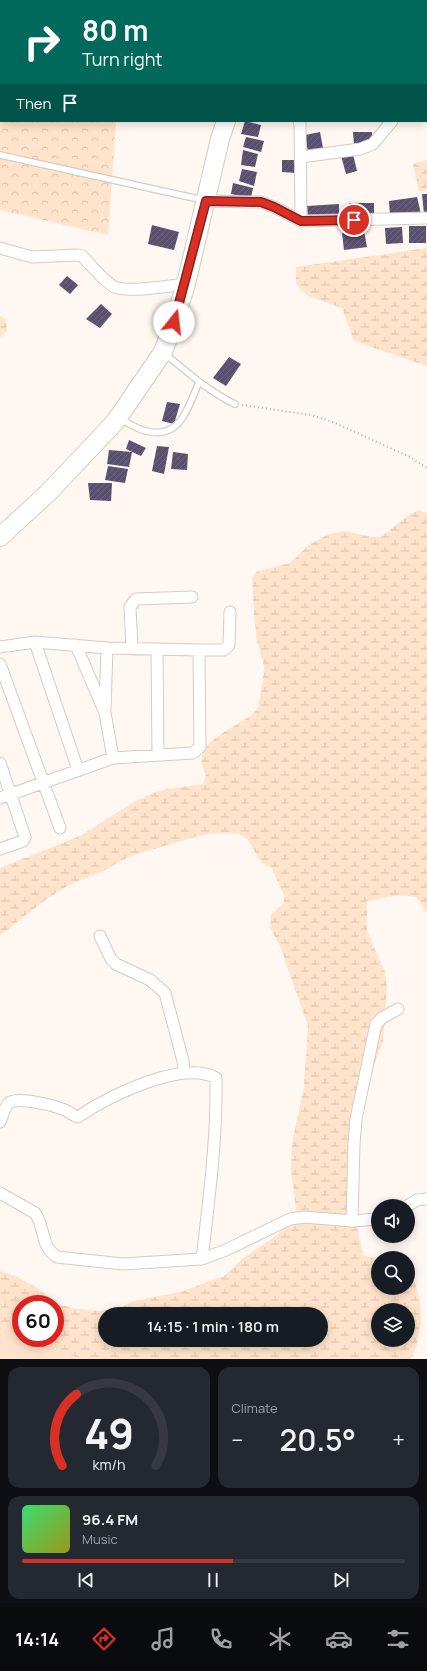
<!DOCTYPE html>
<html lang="en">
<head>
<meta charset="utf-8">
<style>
	:root { --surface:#171b24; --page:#242831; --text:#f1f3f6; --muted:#9ea1a6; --line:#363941; --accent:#d93025 }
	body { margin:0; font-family:Manrope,sans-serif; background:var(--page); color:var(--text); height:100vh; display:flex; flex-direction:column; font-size:15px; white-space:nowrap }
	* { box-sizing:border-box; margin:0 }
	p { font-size:13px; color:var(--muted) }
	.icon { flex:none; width:22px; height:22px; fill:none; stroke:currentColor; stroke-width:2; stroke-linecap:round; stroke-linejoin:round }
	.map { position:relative; height:1359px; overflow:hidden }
	.panel { display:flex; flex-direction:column; gap:8px; padding:8px; background:#0d0f14; flex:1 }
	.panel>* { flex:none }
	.banner { position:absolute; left:0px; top:0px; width:427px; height:122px; box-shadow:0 2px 10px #0003; background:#00695c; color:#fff; overflow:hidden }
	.tools { position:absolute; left:371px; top:1199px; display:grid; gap:8px }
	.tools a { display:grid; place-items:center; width:44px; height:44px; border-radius:50%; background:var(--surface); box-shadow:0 2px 10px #0003; font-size:20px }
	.speed { position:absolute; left:12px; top:1295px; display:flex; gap:8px; font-size:20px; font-weight:700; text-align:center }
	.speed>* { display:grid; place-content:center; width:52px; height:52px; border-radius:50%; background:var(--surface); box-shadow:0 2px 10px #0003; line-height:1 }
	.speed .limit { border:6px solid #d22; background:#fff; color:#111 }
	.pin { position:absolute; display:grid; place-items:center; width:34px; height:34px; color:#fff; margin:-17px; border:2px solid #fff; border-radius:50%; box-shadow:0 1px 4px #0007 }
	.me { position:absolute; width:44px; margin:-22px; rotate:16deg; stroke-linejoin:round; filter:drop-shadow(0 0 3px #0008) }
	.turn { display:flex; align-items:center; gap:14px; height:84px; padding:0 16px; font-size:18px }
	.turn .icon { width:52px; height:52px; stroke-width:2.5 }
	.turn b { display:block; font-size:28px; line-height:34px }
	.then { display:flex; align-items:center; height:38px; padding:0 16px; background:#0003; gap:8px; font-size:15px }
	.big { font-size:30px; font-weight:600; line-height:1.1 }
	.panel .tile { flex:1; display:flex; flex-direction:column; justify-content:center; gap:6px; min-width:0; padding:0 14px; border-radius:12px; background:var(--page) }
	.panel .dial { align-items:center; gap:0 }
	.dial svg { height:104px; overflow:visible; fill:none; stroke:var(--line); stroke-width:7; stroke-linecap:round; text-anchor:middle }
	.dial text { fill:var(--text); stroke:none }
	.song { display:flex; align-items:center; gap:12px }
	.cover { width:48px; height:48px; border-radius:6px; background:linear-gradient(135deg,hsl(140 70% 55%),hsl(60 70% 35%)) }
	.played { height:4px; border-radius:2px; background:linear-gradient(90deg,var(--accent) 55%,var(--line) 55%) }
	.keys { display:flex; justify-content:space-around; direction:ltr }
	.heat { display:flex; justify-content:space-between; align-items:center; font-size:22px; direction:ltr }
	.panel .tiles { flex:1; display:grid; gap:8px; grid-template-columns:1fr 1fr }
	.tile:last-child { grid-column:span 2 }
	.trip { position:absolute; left:98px; top:1307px; width:230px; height:40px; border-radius:20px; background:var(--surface); box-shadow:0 2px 10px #0003; font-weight:600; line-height:40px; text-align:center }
	.dock { display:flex; height:64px; justify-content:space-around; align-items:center; background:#090b0e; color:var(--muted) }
	.dock .icon { width:28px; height:28px }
	.dock .active { color:var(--accent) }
	.dock b { font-size:18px; color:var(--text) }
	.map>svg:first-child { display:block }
	.green { fill:#ffe3ca }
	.forest { fill:url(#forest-crowns) }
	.wetland { fill:url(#wetland-marsh); fill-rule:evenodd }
	.building { fill:url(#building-hatch) }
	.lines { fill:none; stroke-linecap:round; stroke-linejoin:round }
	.lane-casing { stroke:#d4ccc4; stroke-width:8 }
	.street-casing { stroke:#d4ccc4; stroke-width:13 }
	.primary-casing { stroke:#d4ccc4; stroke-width:20 }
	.path { stroke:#b2aca7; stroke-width:2; stroke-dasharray:1 3; stroke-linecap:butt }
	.lane { stroke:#fff; stroke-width:5.5 }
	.street { stroke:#fff; stroke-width:11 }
	.primary { stroke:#fff; stroke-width:18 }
	.route-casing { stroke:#8d1f18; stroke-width:10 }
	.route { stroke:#d93025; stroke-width:7 }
</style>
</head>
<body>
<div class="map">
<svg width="427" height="1359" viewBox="0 0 427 1359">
	<defs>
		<pattern id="forest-crowns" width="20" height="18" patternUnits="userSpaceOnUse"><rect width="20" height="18" fill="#ffe3ca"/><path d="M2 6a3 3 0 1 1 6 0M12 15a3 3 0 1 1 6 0" fill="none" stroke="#dbc3ae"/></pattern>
		<pattern id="wetland-marsh" width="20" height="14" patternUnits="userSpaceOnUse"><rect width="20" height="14" fill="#ffe3ca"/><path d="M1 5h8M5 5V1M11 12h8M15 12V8" fill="none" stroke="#dbc3ae"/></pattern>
		<pattern id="building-hatch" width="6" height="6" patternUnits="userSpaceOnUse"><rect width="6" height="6" fill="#594f6f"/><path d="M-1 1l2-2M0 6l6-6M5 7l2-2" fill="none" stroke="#6e657f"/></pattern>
	</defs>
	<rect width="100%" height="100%" fill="#fff7f1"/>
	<!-- green -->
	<path class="green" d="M0,1331L21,1335V1338L38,1339L52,1344L59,1352L82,1359H0Z"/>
	<!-- forest -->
	<path class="forest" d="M0,23L1,121H116L108,235L0,210Z"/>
	<!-- wetland -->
	<path class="wetland" d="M345,0H427V31L426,1Z
		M427,160V190L419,192L413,164Z
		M427,248V366L354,341L342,308L308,296L296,284V267Z
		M0,316L6,319L7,331L0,338Z
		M419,510L427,513V913L416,897L399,895L367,901V931L385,972L387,987L383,1042L366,1085L361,1115L357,1226L363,1255L378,1260V1288H408V1271C425,1293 424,1334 411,1359H82L59,1352L52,1344L34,1338H55V1304H21V1335L0,1331V1271L17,1277L37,1288L57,1304L77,1309L100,1311L119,1309L131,1302L183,1291L224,1276L241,1260L277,1235L292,1219L296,1209L291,1171L292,1144L304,1086L308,1026L280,946L270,928L271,915L283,904L285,897L271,867C253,864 255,837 238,834C212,829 183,841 158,848C149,851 138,853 129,857C121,861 113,866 105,870C92,876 78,880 66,887C42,900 23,919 0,935V868L80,836L132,803L153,793L167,789L203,784L206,774C185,740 245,727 257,709C260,704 264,673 264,667C262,658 259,649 257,640C254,620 253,599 252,579L256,572L290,563L309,545L329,534L345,531L372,537H381L407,516ZM378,1310H408V1340H378ZM105,1314H321V1340H105Z"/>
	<!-- building -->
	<path class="building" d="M245,121L261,125L258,137L241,134Z
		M320,132L323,148L308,152L305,135Z
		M353,132H372V142L354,144Z
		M246,137L264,141L261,152L243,147Z
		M243,150L258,154L255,167L241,165Z
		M353,154L357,171L346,174L341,156Z
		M282,160H297V173L282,172Z
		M242,169L257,172L254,186L239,181Z
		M233,183L253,188L251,198L231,194Z
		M422,194H427V214H424Z
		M417,197L421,214L390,216L389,201Z
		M349,203H374V217L348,219Z
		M339,204V218L308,220L307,206Z
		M152,225L179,232L174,250L148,244Z
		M409,226H426V243H409Z
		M402,227L403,243L386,244L385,228Z
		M364,231L367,247L344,250L342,233Z
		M67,276L78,285L70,294L59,285Z
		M101,304L112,314L100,328L86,319Z
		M229,357L241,364L226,386L213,378Z
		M167,402L180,404L174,424L162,421Z
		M129,440L146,448L141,456L126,449Z
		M157,446L169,447L164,474L152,471Z
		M109,450L132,452L129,467L107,464Z
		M173,452L188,454L187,470L171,469Z
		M108,466L128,469L125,483L105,480Z
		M88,483H112L111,501L90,500Z"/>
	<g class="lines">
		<defs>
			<path id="lane" d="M114,1V0
				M0,10H1
				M0,155L203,200
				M164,353C187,372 208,391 235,404
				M120,419C128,423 137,429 146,431C181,440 188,407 199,382"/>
			<path id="street" d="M299,121L300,124L301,221
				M301,157L360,149L373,144L392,121
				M206,201L261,202L274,207L301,221L427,218
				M0,248L32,257L77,255L82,256C90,264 107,285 117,288C135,292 167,286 186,284
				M35,642L78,770
				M76,645L105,713L113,758
				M0,647L35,642L107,648L199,650L200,747L193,753L113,758L0,798
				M132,649L130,607L136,599L192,597
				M157,650L158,755
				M199,650H224L229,645L230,612
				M0,664L60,828
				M105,709L107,648
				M0,763L25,837L23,841L0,849
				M100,936L111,959L116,964L150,980L165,993L183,1061L184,1072
				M0,1122C2,1117 5,1106 9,1103C18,1096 55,1106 65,1110C70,1112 73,1116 78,1117C107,1097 182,1059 216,1078C217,1139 209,1199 202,1259
				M0,1193L35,1213C46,1229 40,1246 57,1257L123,1264L202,1259L226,1250L290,1219L305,1217L352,1221L378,1219
				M407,1206L417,1200L427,1199
				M352,1221L354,1144L356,1119L376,1024L382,1018L398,1009"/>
			<path id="primary" d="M258,1V0
				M0,537L49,492L115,422L163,352L174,322L186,284L220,139L226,121"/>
		</defs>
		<!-- lane casing -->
		<use href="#lane" class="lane-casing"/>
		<!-- street casing -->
		<use href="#street" class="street-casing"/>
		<!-- primary casing -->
		<use href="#primary" class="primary-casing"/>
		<!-- path -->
		<path class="path" d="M242,405L311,415L333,422L410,457L427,468"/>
		<!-- lane -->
		<use href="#lane" class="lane"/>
		<!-- street -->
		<use href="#street" class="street"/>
		<!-- primary -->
		<use href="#primary" class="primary"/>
	</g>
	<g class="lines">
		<defs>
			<path id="route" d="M174,322L206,201L261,202L274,207L301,221L354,220"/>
		</defs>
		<!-- route casing -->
		<use href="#route" class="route-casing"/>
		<!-- route -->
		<use href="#route" class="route"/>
	</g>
</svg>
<div class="tools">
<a><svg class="icon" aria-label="sound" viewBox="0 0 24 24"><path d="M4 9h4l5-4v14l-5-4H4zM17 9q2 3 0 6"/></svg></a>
<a><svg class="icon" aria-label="search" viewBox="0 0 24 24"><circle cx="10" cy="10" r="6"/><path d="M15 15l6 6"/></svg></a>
<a><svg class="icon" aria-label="layers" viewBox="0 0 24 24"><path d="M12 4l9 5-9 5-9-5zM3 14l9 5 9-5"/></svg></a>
</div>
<div class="speed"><div class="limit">60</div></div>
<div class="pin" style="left:354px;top:220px;background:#d93025"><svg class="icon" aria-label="arrive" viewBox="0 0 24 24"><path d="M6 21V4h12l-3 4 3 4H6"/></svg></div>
<svg class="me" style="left:174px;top:322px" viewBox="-20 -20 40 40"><circle r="19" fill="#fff"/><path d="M0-13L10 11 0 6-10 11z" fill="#d93025"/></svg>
<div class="trip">14:15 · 1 min · 180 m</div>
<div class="banner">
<div class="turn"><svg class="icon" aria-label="right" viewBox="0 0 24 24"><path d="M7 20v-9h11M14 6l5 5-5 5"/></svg><div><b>80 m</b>Turn right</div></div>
<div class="then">Then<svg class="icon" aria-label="arrive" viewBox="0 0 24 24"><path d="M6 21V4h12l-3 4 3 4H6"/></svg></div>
</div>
</div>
<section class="panel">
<div class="tiles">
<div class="tile dial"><svg viewBox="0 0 100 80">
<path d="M14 69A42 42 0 1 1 86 69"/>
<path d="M14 69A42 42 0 0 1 25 14" stroke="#d93025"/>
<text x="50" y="56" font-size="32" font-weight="700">49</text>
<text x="50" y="72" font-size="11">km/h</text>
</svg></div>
<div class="tile"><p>Climate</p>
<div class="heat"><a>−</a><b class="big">20.5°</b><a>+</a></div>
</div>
<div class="tile">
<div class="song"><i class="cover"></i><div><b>96.4 FM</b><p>Music</p></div></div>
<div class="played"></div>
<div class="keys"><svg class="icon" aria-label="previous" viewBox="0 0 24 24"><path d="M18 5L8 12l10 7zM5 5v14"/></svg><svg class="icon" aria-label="pause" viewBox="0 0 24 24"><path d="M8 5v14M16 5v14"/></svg><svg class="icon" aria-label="next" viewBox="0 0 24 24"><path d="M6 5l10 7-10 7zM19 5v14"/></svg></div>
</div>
</div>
</section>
<nav class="dock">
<b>14:14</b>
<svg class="icon active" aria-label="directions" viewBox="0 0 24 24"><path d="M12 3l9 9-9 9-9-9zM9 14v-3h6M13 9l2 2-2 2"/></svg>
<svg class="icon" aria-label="music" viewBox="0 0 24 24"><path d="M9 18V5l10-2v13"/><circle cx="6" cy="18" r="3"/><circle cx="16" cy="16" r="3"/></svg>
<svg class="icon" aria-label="phone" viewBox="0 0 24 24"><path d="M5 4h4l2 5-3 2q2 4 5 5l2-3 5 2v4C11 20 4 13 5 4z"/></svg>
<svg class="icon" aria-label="climate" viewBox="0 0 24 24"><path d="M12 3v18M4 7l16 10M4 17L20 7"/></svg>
<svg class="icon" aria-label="car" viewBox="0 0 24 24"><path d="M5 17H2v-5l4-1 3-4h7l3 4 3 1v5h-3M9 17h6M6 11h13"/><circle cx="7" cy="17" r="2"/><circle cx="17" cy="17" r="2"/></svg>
<svg class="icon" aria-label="filters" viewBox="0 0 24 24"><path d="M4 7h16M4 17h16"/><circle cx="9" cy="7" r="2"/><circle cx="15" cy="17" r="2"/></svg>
</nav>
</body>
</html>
